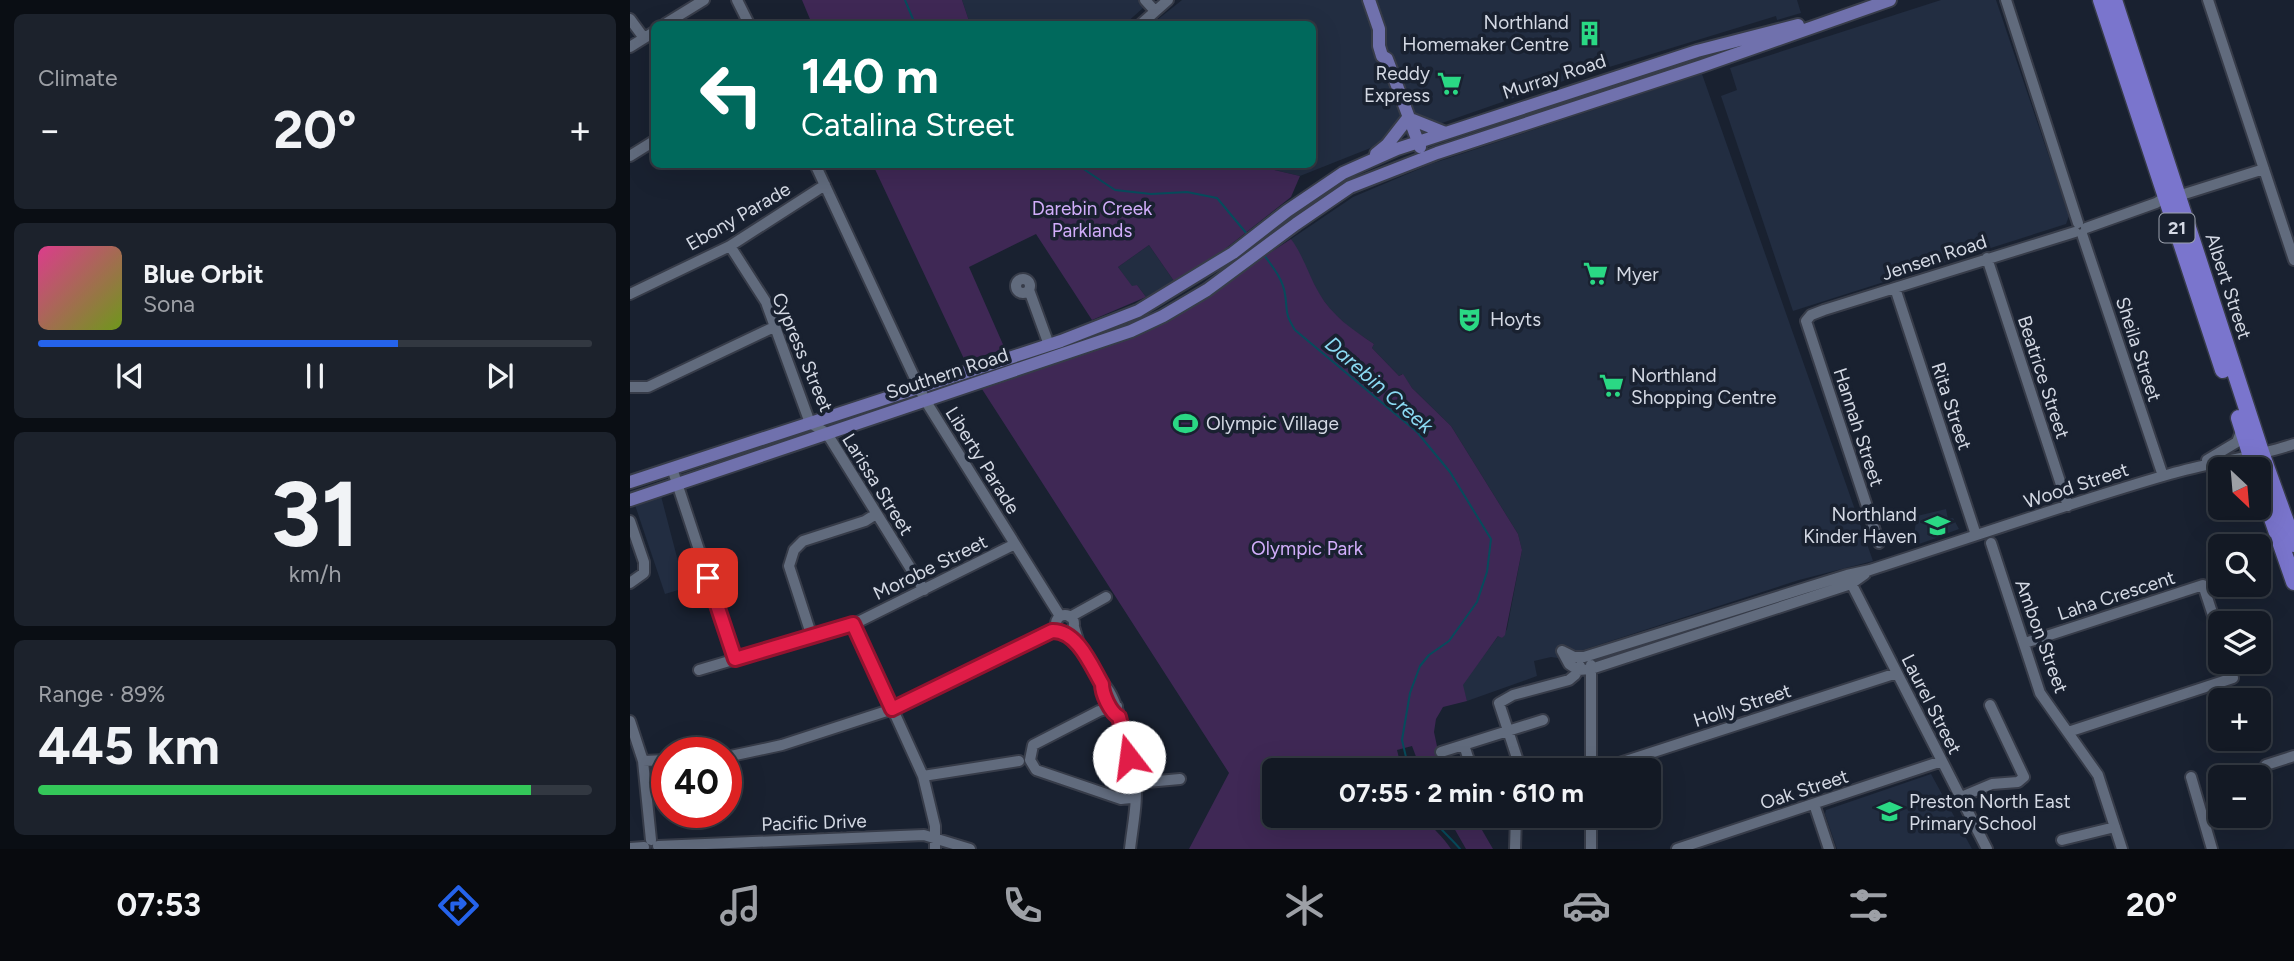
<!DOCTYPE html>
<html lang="en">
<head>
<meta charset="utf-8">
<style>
	:root { --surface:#131924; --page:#1c222c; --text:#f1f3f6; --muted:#9da0a6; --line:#323841; --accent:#2563eb }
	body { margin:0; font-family:Figtree,sans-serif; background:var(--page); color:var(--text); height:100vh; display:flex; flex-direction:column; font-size:26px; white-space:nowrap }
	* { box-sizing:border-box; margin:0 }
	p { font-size:23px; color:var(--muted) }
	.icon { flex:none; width:38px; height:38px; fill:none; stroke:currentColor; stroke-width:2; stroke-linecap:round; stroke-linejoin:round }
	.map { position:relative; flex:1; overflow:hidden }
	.sheet { display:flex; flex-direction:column; gap:14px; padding:14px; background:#0a0e14; width:630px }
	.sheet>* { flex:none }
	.top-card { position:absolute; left:21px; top:21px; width:665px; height:147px; border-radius:10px; box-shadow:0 7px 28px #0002,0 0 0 2px var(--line); background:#00695c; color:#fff; overflow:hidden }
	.needle { width:46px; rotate:154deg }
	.buttons { position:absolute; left:1578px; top:457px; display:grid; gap:14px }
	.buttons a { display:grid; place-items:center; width:63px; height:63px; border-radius:10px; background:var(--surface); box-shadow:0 7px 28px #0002,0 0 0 2px var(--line); font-size:35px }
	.speed { position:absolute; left:21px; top:737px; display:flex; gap:14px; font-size:35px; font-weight:700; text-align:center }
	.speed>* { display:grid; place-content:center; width:91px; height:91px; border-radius:50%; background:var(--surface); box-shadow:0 7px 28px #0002,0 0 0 2px var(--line); line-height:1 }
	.speed .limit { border:10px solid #d22; background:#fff; color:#111 }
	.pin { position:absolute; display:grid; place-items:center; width:60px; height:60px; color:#fff; margin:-30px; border-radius:14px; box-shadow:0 4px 10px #0006 }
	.me { position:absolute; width:77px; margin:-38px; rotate:345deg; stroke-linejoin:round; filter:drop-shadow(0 0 5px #0008) }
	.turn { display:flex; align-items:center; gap:24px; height:147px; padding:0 35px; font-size:32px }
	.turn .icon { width:91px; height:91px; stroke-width:2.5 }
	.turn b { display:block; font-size:49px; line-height:60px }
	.big { font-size:52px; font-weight:700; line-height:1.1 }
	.sheet .widget { flex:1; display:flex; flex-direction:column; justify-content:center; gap:10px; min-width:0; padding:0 24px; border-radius:10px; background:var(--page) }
	.sheet .dial { align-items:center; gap:0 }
	.dial b { font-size:91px; line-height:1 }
	.song { display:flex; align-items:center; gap:21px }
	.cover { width:84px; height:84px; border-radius:10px; background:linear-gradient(135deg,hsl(330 70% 55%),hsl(80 70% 35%)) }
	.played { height:7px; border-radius:4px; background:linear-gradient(90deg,var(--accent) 65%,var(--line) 65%) }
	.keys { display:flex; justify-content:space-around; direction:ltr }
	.heat { display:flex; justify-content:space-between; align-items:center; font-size:38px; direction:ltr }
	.charge { height:10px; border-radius:5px; background:linear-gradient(90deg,#34c759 89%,var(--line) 0) }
	.trip { position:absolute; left:632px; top:758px; width:399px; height:70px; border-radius:10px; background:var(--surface); box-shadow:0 7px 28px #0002,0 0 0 2px var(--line); font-weight:700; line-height:70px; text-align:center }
	.menu { display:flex; height:112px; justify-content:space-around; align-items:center; background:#080a0e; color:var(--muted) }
	.menu .icon { width:49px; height:49px }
	.menu .current { color:var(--accent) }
	.menu b { font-size:32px; color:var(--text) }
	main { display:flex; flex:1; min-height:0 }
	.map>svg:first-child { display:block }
	.built { fill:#222d41 }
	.green { fill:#3f2855 }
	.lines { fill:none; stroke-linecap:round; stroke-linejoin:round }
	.stream { stroke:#074b5c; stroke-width:2 }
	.minor-casing { stroke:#373c49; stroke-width:14 }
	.major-casing { stroke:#373c49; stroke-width:16 }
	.highway-casing { stroke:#373c49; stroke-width:19 }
	.minor { stroke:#616b7d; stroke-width:10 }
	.major { stroke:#7071ad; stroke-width:12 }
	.highway { stroke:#7a75cd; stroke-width:16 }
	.route-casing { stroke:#92132f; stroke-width:18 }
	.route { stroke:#e11d48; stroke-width:12 }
	.labels { text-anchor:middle; stroke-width:7; stroke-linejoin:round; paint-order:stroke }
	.shield { fill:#192130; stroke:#9ca2ae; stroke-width:2 }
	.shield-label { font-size:18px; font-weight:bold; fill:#d4d9e4 }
	.poi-label { font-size:19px; fill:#d4d9e4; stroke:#192130; text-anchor:start }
	.street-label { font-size:19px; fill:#d4d9e4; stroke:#192130 }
	.park-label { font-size:19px; fill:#d2aefb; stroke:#192130 }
	.water-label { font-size:21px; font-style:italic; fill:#8bdaf3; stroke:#192130 }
</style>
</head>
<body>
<main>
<section class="sheet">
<div class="widget"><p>Climate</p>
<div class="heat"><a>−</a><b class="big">20°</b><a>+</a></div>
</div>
<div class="widget">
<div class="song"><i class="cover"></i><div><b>Blue Orbit</b><p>Sona</p></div></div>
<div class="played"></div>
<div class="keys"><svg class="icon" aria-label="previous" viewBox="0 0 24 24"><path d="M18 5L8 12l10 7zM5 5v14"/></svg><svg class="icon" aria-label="pause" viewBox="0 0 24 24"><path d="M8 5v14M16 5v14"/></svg><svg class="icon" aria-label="next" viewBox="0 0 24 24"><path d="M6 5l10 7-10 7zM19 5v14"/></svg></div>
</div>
<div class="widget dial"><b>31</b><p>km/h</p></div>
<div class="widget"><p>Range · 89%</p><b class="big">445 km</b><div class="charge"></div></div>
</section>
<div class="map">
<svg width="1664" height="849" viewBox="0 0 1664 849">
	<rect width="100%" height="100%" fill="#192130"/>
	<!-- built -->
	<path class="built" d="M332,0H522L495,24H340Z
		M552,0H1167L1171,13L1147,20L1146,16L927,83L743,147L670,176L623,165L682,164V24H522Z
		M1311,0H1366L1439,216L1436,224L1163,311L1091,96L1107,90L1100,68Z
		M1072,74L1243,561L1169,580L928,658L921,657L904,661L907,676L837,701L832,685L869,635L872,638L877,629L892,550L888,534L821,426L782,388L772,374L769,376L742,348L744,344L720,328L702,312L689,294L661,239L723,197L801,164Z
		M519,245L544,281L516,297L507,285L502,287L488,267Z
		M31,496L55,588L35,594L5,505Z
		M1316,509L1318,519L1323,518L1329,529L1318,533L1316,528L1308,531L1309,537L1289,544L1284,534L1287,516Z
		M1301,774L1342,849H1207L1195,814L1196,810Z"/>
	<!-- green -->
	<path class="green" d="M172,0H332L340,24H182Z
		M623,165L670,176L661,197L595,249L544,281L519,245L488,267L502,286L507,285L516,297L462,320L406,234L339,267L375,349L335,361L243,165Z
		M661,239C673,255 679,276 689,293C702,316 723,330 744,344L742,348L769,376L773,374L782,388L821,426L888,534L892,550L875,635L872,638L868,636L833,685L837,701L813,707L806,719L804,732L812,770H791L782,746L767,750L772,770H644V816H794C802,829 813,836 821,849H559L599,773L350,386L479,344L585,289Z
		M811,816H838L852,830L863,849H836L824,828Z"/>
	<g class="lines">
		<!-- stream -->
		<path class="stream" d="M275,0L285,24
			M446,164L485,190L521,194L557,192L587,198L617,234
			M634,255C642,266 653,279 655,294C658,313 654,312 665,330L787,432L820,472L861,539L857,572L847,602L819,641L799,655L790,666L780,693L772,740L779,770
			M801,816C808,828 821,838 830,849"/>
		<defs>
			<path id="minor" d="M107,0L119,24
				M515,0L525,11
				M1376,0L1448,223
				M1578,0L1664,260
				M0,19L14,38
				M35,24L74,0
				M511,24L538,0
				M0,47L24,32
				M0,156L24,141
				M185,164L295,400L430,616
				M1548,196L1634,169
				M1456,228L1526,203L1536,197
				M1452,234L1533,476
				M100,246L136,302L180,423L195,432L201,440L294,590
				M1357,258L1438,506
				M386 286a7 7 0 1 1 14 0a7 7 0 1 1-14 0Z
				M1265,288L1346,535
				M399,290L419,345
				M0,294L100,246L195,185
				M0,387H18L146,326
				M1577,460L1607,442L1612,429
				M42,468L105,659
				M0,521L14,562V573L0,583
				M1249,543L1176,321L1181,315L1194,310L1445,232
				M1361,543L1410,693L1468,775L1492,849
				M1218,577L1357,849
				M426 624a9 9 0 1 1 18 0a9 9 0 1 1-18 0Z
				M440,617L476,597
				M224,624L293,776L305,826V849
				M444,627L450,647L473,684C488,695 497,747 501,767L504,771C509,798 503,822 500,849
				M182,637L159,566L164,550L173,541L235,521L246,514
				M1395,643L1573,585L1591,640
				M932,651L944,657H954L1217,575L1240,570C1340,538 1439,503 1540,474C1581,462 1623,458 1664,444
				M932,651L939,664L948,670L961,669L1221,584L1235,574
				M961,665V770
				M69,670L224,624L385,544
				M487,706L469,711L403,745L400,760L406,770L491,799L501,798
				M0,721L13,761L21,840
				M1438,732L1603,678L1598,662
				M834,745L842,770
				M811,752L913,720
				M96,757L152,745L266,708L422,631H429
				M13,761L37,760
				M1636,765L1664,756
				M886,770L887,758L869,703L883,695L939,680L945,675L950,666
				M968,770L1267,673
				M293,776L389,761
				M1561,777L1582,849
				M501,781L517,782L550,779
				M1331,797L1362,784L1388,782L1394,777L1360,705
				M1184,804L1199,849
				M1432,840L1485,827
				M28,846L294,835L340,849
				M0,848L14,847
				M885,849L886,816
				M961,849V816
				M1047,849L1312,761"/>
			<path id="major" d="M739,0L749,29V46L752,56L757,59L790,147
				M778,118L813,132
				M746,154L757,145L778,118
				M0,482L431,341L508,311L603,253L657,211L713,173L767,149L1067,51L1168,25
				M0,500L501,331L533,316L577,290L666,224L720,187L807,153L1072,66L1260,0"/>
			<path id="highway" d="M1471,0L1593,370
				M1484,0L1632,455L1664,544
				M1609,418L1625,469
				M1629,481L1664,582"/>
		</defs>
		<!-- minor casing -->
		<use href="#minor" class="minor-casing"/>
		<!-- major casing -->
		<use href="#major" class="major-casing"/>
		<!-- highway casing -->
		<use href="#highway" class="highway-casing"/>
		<!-- minor -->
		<use href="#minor" class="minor"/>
		<!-- major -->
		<use href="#major" class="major"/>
		<!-- highway -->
		<use href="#highway" class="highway"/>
	</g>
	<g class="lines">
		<defs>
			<path id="route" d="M78,578L105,659L223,624L262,709L422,631C447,630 461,665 472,684C472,694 480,712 489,717L499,757"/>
		</defs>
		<!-- route casing -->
		<use href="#route" class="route-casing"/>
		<!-- route -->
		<use href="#route" class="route"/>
	</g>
	<!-- icons -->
	<defs>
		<symbol id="building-bare" viewBox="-9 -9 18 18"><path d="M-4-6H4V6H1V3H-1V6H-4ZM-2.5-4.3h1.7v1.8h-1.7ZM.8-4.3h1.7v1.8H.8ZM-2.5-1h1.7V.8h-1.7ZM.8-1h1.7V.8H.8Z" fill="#2ad884" stroke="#192130" stroke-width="2.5" paint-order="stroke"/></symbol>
		<symbol id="supermarket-bare" viewBox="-9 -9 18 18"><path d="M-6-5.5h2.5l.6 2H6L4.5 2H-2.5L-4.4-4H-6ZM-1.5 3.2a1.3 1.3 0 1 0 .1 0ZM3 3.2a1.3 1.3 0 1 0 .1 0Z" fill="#2ad884" stroke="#192130" stroke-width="2.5" paint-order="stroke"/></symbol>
		<symbol id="theatre-bare" viewBox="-9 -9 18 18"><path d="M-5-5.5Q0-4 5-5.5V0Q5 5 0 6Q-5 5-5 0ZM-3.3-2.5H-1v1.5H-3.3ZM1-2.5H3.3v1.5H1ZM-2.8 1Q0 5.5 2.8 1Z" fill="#2ad884" stroke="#192130" stroke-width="2.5" paint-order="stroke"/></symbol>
		<symbol id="stadium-bare" viewBox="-9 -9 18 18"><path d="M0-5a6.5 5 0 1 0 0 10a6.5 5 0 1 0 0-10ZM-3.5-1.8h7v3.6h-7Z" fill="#2ad884" stroke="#192130" stroke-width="2.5" paint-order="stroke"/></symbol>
		<symbol id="school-bare" viewBox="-9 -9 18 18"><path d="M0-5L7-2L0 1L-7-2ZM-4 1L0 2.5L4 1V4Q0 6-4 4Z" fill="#2ad884" stroke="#192130" stroke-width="2.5" paint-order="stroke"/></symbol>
	</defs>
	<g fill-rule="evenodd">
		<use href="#building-bare" x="942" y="16" width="35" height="35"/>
		<use href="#supermarket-bare" x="802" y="66" width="35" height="35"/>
		<use href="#supermarket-bare" x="948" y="256" width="35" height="35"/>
		<use href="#theatre-bare" x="822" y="302" width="35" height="35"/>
		<use href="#supermarket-bare" x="964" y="368" width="35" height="35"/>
		<use href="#stadium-bare" x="538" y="406" width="35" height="35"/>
		<use href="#school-bare" x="1290" y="508" width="35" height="35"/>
		<use href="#school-bare" x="1242" y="794" width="35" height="35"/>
	</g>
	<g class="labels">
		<!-- shield labels -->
		<rect class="shield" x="1529.5" y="213.5" width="35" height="29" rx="5"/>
		<g class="shield-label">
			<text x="1547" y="234">21</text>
		</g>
		<!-- poi labels -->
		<g class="poi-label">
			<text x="939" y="29" text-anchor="end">Northland<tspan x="939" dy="22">Homemaker Centre</tspan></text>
			<text x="800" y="80" text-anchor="end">Reddy<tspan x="800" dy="22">Express</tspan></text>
			<text x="986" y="281">Myer</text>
			<text x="860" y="326">Hoyts</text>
			<text x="1001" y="382">Northland<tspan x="1001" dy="22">Shopping Centre</tspan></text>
			<text x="576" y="430">Olympic Village</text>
			<text x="1287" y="521" text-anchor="end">Northland<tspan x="1287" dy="22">Kinder Haven</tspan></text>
			<text x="1279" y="808">Preston North East<tspan x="1279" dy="22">Primary School</tspan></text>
		</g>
		<!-- street labels -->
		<g class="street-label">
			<text transform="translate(924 76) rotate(-18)" y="7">Murray Road</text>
			<text transform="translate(108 216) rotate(-30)" y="7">Ebony Parade</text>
			<text transform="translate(1304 257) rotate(-18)" y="7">Jensen Road</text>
			<text transform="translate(1599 286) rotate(72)" y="7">Albert Street</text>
			<text transform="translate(1509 349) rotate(72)" y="7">Sheila Street</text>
			<text transform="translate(173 352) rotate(67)" y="7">Cypress Street</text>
			<text transform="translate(317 373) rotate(-18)" y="7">Southern Road</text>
			<text transform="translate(1414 377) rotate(72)" y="7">Beatrice Street</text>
			<text transform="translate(1322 406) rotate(72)" y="7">Rita Street</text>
			<text transform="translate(1229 427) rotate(72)" y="7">Hannah Street</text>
			<text transform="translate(353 460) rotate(58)" y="7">Liberty Parade</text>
			<text transform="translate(248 484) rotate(58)" y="7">Larissa Street</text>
			<text transform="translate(1446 485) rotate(-18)" y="7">Wood Street</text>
			<text transform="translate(300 567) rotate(-26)" y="7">Morobe Street</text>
			<text transform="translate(1486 595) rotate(-18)" y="7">Laha Crescent</text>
			<text transform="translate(1412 636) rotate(70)" y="7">Ambon Street</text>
			<text transform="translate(1302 704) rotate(63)" y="7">Laurel Street</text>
			<text transform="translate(1112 705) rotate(-18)" y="7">Holly Street</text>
			<text transform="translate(1174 789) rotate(-18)" y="7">Oak Street</text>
			<text transform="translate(184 822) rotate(-2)" y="7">Pacific Drive</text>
		</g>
		<!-- park labels -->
		<g class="park-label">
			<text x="462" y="215">Darebin Creek<tspan x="462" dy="22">Parklands</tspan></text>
			<text x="677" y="555">Olympic Park</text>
		</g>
		<!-- water labels -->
		<g class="water-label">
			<text transform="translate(749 385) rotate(41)" y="7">Darebin Creek</text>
		</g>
	</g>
</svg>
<div class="buttons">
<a><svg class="needle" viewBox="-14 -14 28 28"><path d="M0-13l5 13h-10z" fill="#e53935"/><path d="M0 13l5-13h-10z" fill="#9da0a6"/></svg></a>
<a><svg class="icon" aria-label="search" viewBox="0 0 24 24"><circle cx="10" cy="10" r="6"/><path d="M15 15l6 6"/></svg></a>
<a><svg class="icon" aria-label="layers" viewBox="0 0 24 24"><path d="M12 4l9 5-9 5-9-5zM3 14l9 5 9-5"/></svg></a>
<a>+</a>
<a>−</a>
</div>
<div class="speed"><div class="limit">40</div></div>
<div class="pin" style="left:78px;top:578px;background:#d93025"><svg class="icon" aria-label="arrive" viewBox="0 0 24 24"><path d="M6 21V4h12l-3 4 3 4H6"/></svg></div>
<svg class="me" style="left:499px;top:757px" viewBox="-20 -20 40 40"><circle r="19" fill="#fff"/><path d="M0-13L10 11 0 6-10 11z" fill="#e11d48"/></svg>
<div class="trip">07:55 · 2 min · 610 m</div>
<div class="top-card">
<div class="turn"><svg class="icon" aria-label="left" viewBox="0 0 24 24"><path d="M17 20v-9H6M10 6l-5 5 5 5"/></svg><div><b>140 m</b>Catalina Street</div></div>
</div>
</div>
</main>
<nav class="menu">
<b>07:53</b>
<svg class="icon current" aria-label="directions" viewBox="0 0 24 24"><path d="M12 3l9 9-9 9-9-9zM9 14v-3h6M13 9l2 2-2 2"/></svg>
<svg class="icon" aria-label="music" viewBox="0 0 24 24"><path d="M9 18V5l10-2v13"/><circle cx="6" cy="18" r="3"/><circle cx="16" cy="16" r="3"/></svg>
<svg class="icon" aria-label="phone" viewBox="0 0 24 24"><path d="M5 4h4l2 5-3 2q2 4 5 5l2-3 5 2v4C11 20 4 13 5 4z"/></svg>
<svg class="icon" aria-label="climate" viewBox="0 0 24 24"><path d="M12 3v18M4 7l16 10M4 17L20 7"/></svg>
<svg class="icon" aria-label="car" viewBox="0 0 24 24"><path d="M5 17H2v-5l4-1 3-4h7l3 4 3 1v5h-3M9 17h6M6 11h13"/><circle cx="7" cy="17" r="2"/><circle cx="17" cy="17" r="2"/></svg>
<svg class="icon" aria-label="filters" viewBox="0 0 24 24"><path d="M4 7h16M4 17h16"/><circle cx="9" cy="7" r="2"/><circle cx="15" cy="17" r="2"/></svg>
<b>20°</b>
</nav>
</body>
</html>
